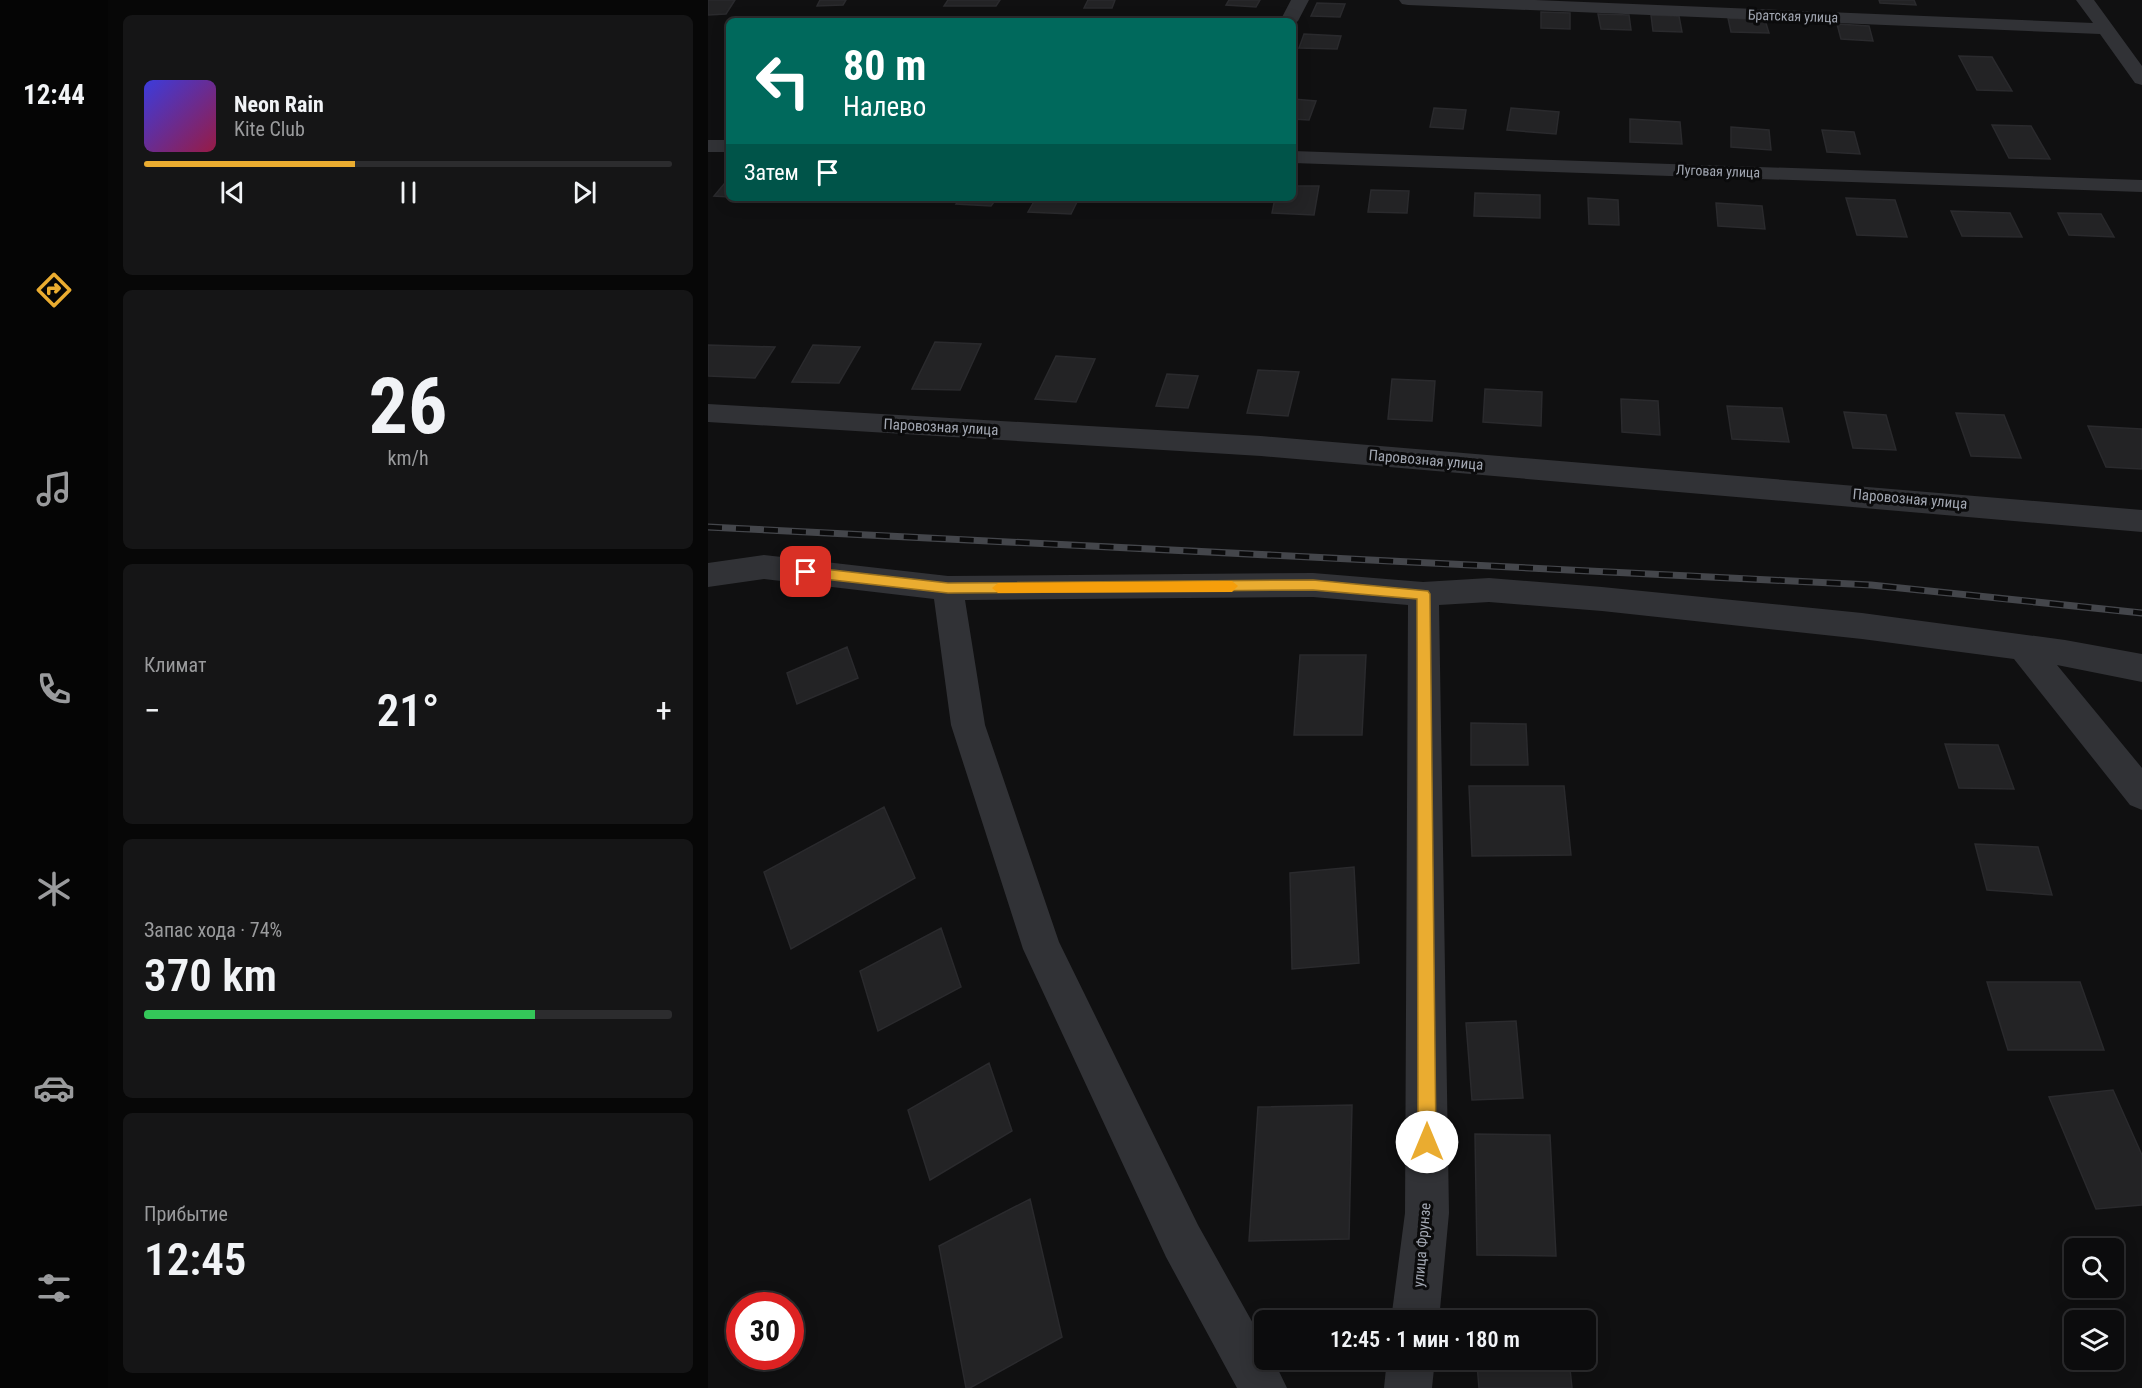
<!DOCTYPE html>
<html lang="ru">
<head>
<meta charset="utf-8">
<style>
	:root { --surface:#0c0c0d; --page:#151516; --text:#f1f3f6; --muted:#9a9b9d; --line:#2c2c2e; --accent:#eaac30 }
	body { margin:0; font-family:"Roboto Condensed",sans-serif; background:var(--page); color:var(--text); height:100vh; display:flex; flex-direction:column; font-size:22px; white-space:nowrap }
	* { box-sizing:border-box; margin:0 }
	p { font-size:20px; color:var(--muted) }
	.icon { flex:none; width:33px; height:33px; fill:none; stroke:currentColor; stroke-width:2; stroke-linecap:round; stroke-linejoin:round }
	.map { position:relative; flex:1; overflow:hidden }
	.side { display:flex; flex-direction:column; gap:15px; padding:15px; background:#070707; width:600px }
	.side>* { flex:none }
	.hud { position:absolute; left:18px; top:18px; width:570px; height:183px; border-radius:9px; box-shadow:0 3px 15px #0003,0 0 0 2px var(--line); background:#00695c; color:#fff; overflow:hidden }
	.tools { position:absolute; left:1356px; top:1238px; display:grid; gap:12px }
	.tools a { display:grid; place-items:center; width:60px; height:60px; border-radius:9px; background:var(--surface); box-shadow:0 3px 15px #0003,0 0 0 2px var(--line); font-size:30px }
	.speed { position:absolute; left:18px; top:1292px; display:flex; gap:12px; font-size:30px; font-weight:700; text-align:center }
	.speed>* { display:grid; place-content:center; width:78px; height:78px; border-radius:50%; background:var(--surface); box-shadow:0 3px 15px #0003,0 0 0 2px var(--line); line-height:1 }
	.speed .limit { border:9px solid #d22; background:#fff; color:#111 }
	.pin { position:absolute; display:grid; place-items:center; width:51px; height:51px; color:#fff; margin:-26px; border-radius:12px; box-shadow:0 3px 9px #0006 }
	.me { position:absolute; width:66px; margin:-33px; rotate:0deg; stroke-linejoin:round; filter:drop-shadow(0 0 4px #0008) }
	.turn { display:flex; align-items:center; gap:21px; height:126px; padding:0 18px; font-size:27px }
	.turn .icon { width:78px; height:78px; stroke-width:2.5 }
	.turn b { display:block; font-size:42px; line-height:51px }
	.then { display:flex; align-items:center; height:57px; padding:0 18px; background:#0003; gap:12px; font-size:22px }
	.big { font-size:45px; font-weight:600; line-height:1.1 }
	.side .card { flex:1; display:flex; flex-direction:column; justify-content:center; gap:9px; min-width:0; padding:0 21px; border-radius:9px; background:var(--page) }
	.side .dial { align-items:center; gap:0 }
	.dial b { font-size:78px; line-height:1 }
	.song { display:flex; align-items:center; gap:18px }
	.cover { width:72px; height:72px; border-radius:9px; background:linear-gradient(135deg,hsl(240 70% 55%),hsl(340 70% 35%)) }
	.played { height:6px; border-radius:3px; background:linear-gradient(90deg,var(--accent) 40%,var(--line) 40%) }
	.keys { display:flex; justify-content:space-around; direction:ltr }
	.heat { display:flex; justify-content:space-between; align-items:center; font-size:33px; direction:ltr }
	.charge { height:9px; border-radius:4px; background:linear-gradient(90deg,#34c759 74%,var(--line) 0) }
	.trip { position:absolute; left:546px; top:1310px; width:342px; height:60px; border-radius:9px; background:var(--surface); box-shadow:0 3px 15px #0003,0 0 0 2px var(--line); font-weight:600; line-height:60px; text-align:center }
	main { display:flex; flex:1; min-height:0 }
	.dock { display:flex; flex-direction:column; width:108px; justify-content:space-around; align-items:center; background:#050505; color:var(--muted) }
	.dock .icon { width:42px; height:42px }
	.dock .current { color:var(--accent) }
	.dock b { font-size:27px; color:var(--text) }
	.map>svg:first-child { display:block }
	.building { fill:#232325; stroke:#2a2a2d; stroke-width:1.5 }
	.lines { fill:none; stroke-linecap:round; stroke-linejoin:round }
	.minor { fill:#313236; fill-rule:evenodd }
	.rail-casing { stroke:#44464b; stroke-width:7 }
	.rail { stroke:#0b0b0c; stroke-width:4.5; stroke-dasharray:14; stroke-linecap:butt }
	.route { fill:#eaac30; stroke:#98701f; stroke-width:1.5 }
	.slow { fill:#f59e0b }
	.labels { text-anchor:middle; stroke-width:6; stroke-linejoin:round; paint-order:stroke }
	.far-street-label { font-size:14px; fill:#a2a7b2; stroke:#0b0b0c }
	.street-label { font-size:15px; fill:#a2a7b2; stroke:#0b0b0c }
</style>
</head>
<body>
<main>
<nav class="dock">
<b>12:44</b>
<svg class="icon current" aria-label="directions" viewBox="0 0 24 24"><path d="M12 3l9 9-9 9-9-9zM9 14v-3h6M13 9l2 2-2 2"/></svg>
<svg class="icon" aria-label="music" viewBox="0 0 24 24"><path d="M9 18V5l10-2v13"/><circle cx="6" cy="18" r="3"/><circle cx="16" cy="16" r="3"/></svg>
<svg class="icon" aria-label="phone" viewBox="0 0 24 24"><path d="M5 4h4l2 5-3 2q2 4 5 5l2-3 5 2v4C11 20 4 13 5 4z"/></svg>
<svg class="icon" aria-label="climate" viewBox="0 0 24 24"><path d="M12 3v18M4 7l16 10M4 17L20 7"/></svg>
<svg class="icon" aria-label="car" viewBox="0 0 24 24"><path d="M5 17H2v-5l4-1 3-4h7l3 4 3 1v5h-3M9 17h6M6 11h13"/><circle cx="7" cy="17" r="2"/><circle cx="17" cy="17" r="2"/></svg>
<svg class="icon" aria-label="filters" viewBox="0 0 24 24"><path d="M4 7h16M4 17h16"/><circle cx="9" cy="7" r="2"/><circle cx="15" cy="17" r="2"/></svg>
</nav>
<section class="side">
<div class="card">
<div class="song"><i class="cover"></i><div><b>Neon Rain</b><p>Kite Club</p></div></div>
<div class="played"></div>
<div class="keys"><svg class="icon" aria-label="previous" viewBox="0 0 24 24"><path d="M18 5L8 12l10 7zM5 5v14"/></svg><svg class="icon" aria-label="pause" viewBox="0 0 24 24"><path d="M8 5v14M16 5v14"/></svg><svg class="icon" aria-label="next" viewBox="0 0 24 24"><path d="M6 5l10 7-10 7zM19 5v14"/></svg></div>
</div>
<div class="card dial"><b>26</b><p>km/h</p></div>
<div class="card"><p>Климат</p>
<div class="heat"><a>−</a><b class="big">21°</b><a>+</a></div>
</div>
<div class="card"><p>Запас хода · 74%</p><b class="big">370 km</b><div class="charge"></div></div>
<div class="card"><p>Прибытие</p><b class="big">12:45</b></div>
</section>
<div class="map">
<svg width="1434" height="1388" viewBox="0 0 1434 1388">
	<rect width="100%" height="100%" fill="#101011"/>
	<!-- building -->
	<path class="building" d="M0,0H27L18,14L0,15Z
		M112,0H138L135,5L109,6Z
		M240,0H292L288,6H236Z
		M380,0H407L404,8H376Z
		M521,0H552L548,7L518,5Z
		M1171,0H1206L1208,5L1172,3Z
		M609,3L637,4L632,17L603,16Z
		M833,12L862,13V29L833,28Z
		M890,14L921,15L923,30L893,29Z
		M943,15L971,16L974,32L945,31Z
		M1020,18L1057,20L1061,33L1023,32Z
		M1129,24L1161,26L1165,41L1133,39Z
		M596,34L633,36L629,49L591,48Z
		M1251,56L1284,57L1304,91L1269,90Z
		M585,99L608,101L601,120L585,119Z
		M726,108L758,110L755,129L722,127Z
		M803,108L851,112L848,134L799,130Z
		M922,119L972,122L974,144L922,142Z
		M1284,125L1323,126L1342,159L1301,158Z
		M1023,127L1061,130L1063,150L1023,147Z
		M1114,130L1146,132L1152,154L1119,152Z
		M21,178V197L6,196Z
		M585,186H611L606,215L564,213L567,198H585Z
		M663,190L701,191L699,213L660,212Z
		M767,193L832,195V218L766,216Z
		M133,198H174L171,202L131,200Z
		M252,198H289L283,206L248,204Z
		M328,198H371L363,214L320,212Z
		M447,198H487L486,201L446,200Z
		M880,198L910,200L911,225L881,224Z
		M1138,198L1187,200L1199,237L1149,235Z
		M1008,203L1054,206L1057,229L1010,226Z
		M1243,211L1302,213L1314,237L1254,236Z
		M1350,213L1393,214L1406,237L1361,235Z
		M227,342L273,344L252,390L204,389Z
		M0,345L67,347L47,378L0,376Z
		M105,345L152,347L131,383L84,382Z
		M348,356L387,359L368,402L327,399Z
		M550,370L591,372L580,416L539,413Z
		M459,374L490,376L480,408L448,406Z
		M684,379L727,381L724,421L680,419Z
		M777,389L834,392L833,426L775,422Z
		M913,399L950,401L952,435L914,432Z
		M1019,406L1074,408L1081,442L1024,439Z
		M1136,412L1178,415L1188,450L1145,448Z
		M1248,413L1296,415L1313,458L1263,456Z
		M1380,426L1434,429V469L1398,467Z
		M139,647L150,678L89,704L79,673Z
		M592,655H658L654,735H586Z
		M763,723L818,724L820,765H763Z
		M1237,744L1290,745L1306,789L1251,788Z
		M761,786H856L863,855L764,856Z
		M176,807L207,878L83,949L56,872Z
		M1267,844L1330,847L1344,895L1279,890Z
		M646,867L651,963L584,969L582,873Z
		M233,928L253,987L170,1031L152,971Z
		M1279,982H1372L1396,1050H1300Z
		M808,1021L815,1098L764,1100L758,1023Z
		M281,1063L304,1131L222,1180L200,1110Z
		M1405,1090L1434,1155V1205L1388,1209L1341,1097Z
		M644,1105L641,1239L541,1241L550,1107Z
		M767,1134L842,1135L848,1256L769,1255Z
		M322,1199L354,1337L262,1388H258L231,1246Z
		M861,1359L864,1388H771L769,1364Z"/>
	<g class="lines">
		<!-- minor -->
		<path class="minor" d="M583,0H601L590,21L585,25V21H572Z
			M691,0H827L1385,23L1368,0H1386L1434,66V85L1427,83L1392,34L700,5L694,4Z
			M0,140H21V152H0Z
			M585,151L1434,180V192L585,163Z
			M0,404L553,436L1434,510V532L553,456L0,422Z
			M56,555L240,576L605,573L715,582L781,578L894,587L1154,613L1357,640L1434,654V682L1349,665L1434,768V810L1422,805L1306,659L1154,639L894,611L781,602L731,605L741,1213L731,1320H683L697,1213L700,605L605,597L257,600L277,725L351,942L490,1225L556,1343V1359H565L579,1388H529L458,1257L315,949L243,725L226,599L56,579L0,587V563Z
			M679,1359H727L724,1388H676Z"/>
		<defs>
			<path id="rail" d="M0,527L1163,585L1434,613"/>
		</defs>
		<!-- rail casing -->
		<use href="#rail" class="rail-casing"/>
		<!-- rail -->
		<use href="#rail" class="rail"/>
	</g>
	<!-- route -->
	<path class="route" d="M98,567L240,583L605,580L720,591L722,594L728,1142L725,1148L719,1150L712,1148L710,1142L709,599L605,590L240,593L98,577L91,572Z"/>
	<!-- slow -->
	<path class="slow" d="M524,581L530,586L524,592L290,593L284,588L290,583Z"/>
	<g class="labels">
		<!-- far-street labels -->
		<g class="far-street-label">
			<text transform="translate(1085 16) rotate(2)" y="5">Братская улица</text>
			<text transform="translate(1010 171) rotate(2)" y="5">Луговая улица</text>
		</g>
		<!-- street labels -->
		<g class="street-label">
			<text transform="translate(233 427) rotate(3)" y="5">Паровозная улица</text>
			<text transform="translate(718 460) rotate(5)" y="5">Паровозная улица</text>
			<text transform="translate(1202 499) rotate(5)" y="5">Паровозная улица</text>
			<text transform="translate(714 1245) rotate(-85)" y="5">улица Фрунзе</text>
		</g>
	</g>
</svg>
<div class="tools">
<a><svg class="icon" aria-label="search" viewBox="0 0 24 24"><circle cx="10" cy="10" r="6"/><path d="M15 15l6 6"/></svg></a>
<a><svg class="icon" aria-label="layers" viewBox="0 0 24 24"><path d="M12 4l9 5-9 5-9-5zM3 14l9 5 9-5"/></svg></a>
</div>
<div class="speed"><div class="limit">30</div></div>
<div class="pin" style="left:98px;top:572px;background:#d93025"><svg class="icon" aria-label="arrive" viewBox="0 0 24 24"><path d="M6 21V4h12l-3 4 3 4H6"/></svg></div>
<svg class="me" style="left:719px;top:1142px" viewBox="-20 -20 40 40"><circle r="19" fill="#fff"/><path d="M0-13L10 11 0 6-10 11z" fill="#eaac30"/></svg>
<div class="trip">12:45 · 1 мин · 180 m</div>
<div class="hud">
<div class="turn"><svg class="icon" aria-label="left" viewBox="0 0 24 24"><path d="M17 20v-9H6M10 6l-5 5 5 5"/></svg><div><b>80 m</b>Налево</div></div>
<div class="then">Затем<svg class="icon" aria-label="arrive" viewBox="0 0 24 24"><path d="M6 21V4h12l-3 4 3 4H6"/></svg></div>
</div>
</div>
</main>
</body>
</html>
